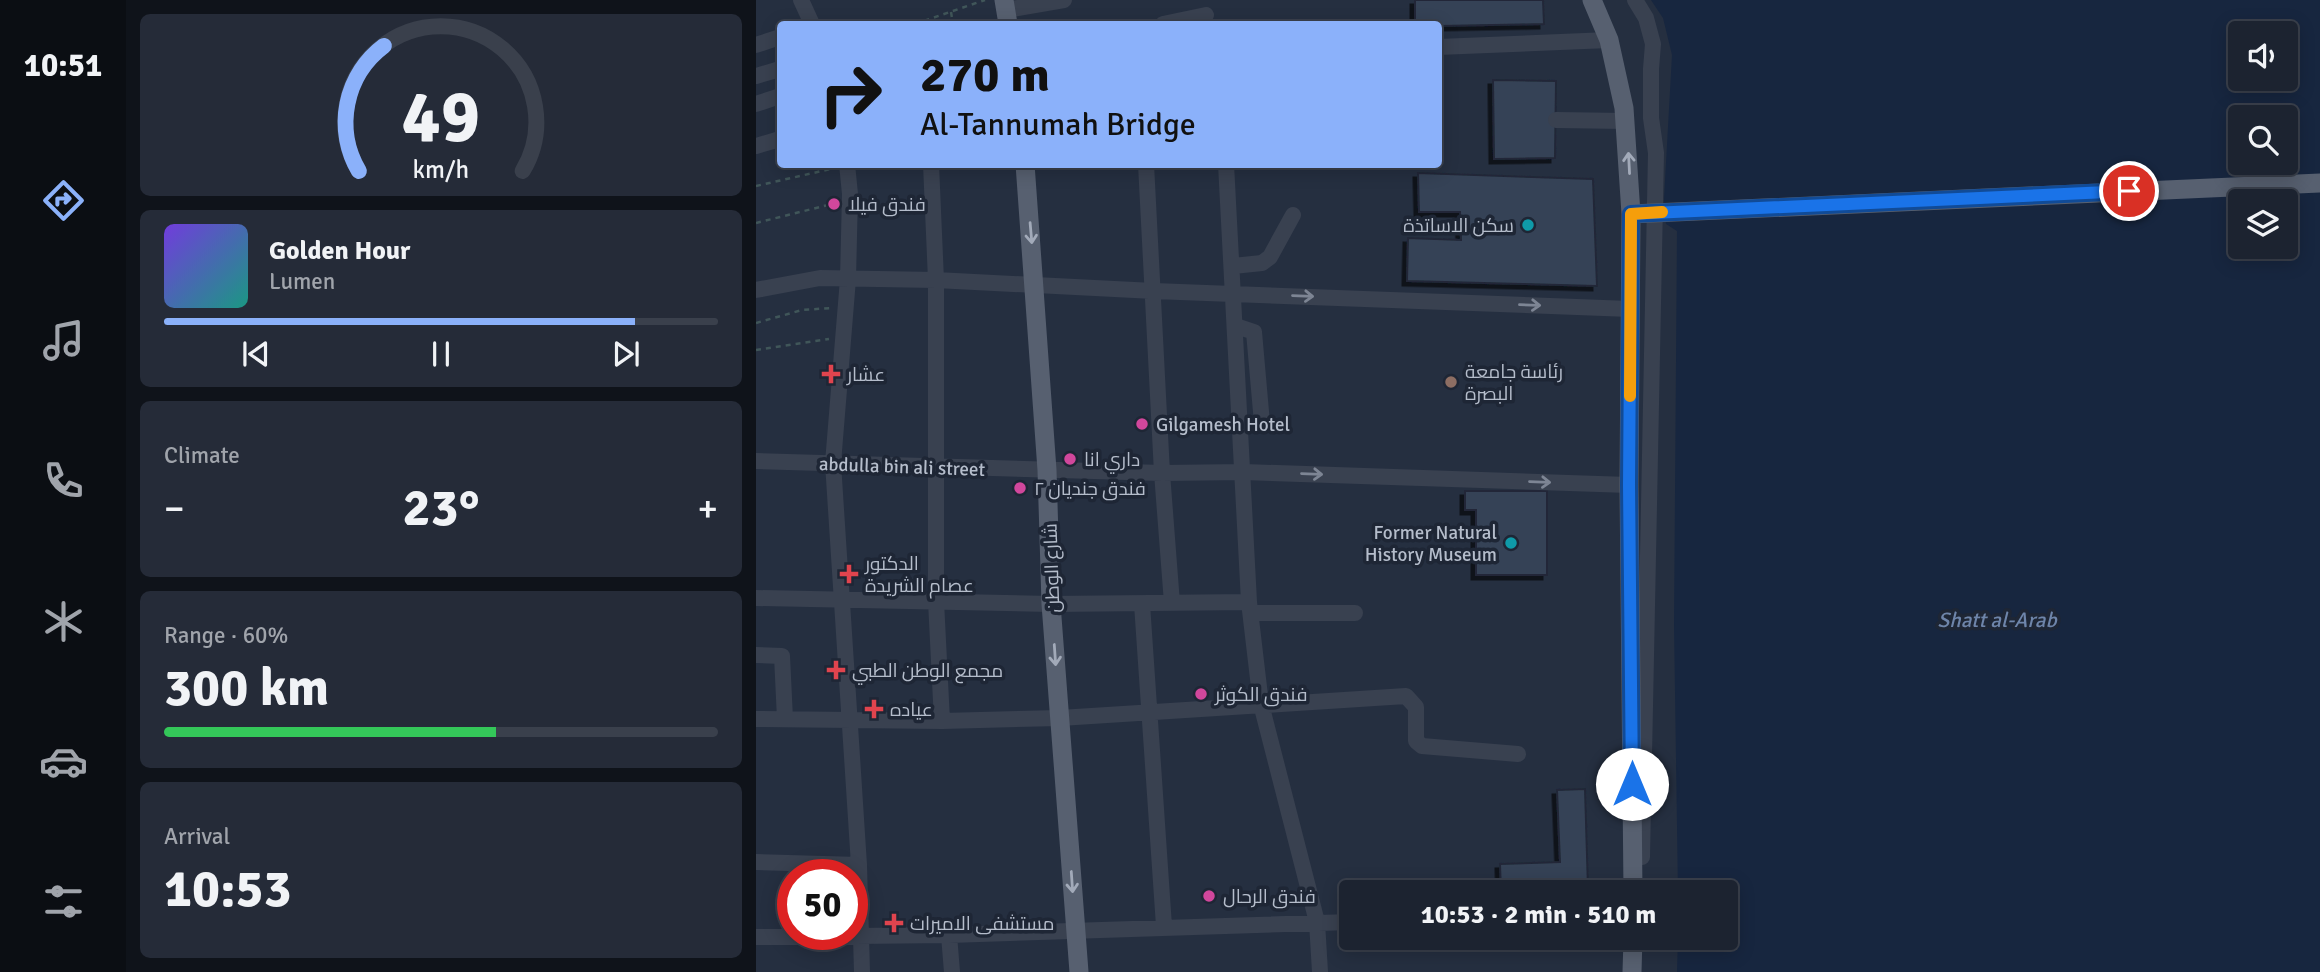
<!DOCTYPE html>
<html lang="en">
<head>
<meta charset="utf-8">
<style>
	:root { --surface:#1c2330; --page:#252b38; --text:#f1f3f6; --muted:#a0a4ab; --line:#3a404c; --accent:#8bb1fa }
	body { margin:0; font-family:Signika,Cairo,sans-serif; background:var(--page); color:var(--text); height:100vh; display:flex; flex-direction:column; font-size:26px; white-space:nowrap }
	* { box-sizing:border-box; margin:0 }
	p { font-size:23px; color:var(--muted) }
	.icon { flex:none; width:38px; height:38px; fill:none; stroke:currentColor; stroke-width:2; stroke-linecap:round; stroke-linejoin:round }
	.map { position:relative; flex:1; overflow:hidden }
	.details { display:flex; flex-direction:column; gap:14px; padding:14px; background:#0f131a; width:630px }
	.details>* { flex:none }
	.guide { position:absolute; left:21px; top:21px; width:665px; height:147px; border-radius:7px; box-shadow:0 4px 18px #0003,0 0 0 2px var(--line); background:#8bb1fa; color:#111; overflow:hidden }
	.buttons { position:absolute; left:1472px; top:21px; display:grid; gap:14px }
	.buttons a { display:grid; place-items:center; width:70px; height:70px; border-radius:7px; background:var(--surface); box-shadow:0 4px 18px #0003,0 0 0 2px var(--line); font-size:35px }
	.speed { position:absolute; left:21px; top:859px; display:flex; gap:14px; font-size:35px; font-weight:700; text-align:center }
	.speed>* { display:grid; place-content:center; width:91px; height:91px; border-radius:50%; background:var(--surface); box-shadow:0 4px 18px #0003,0 0 0 2px var(--line); line-height:1 }
	.speed .limit { border:10px solid #d22; background:#fff; color:#111 }
	.pin { position:absolute; display:grid; place-items:center; width:60px; height:60px; color:#fff; margin:-30px; border:4px solid #fff; border-radius:50%; box-shadow:0 2px 7px #0007 }
	.me { position:absolute; width:77px; margin:-38px; rotate:0deg; stroke-linejoin:round; filter:drop-shadow(0 0 5px #0008) }
	.turn { display:flex; align-items:center; gap:24px; height:147px; padding:0 28px; font-size:32px }
	.turn .icon { width:91px; height:91px; stroke-width:2.5 }
	.turn b { display:block; font-size:49px; line-height:60px }
	.big { font-size:52px; font-weight:800; line-height:1.1 }
	.details .tile { flex:1; display:flex; flex-direction:column; justify-content:center; gap:10px; min-width:0; padding:0 24px; border-radius:10px; background:var(--page) }
	.details .dial { align-items:center; gap:0 }
	.dial svg { height:182px; overflow:visible; fill:none; stroke:var(--line); stroke-width:7; stroke-linecap:round; text-anchor:middle }
	.dial text { fill:var(--text); stroke:none }
	.song { display:flex; align-items:center; gap:21px }
	.cover { width:84px; height:84px; border-radius:10px; background:linear-gradient(135deg,hsl(260 70% 55%),hsl(170 70% 35%)) }
	.played { height:7px; border-radius:4px; background:linear-gradient(90deg,var(--accent) 85%,var(--line) 85%) }
	.keys { display:flex; justify-content:space-around; direction:ltr }
	.heat { display:flex; justify-content:space-between; align-items:center; font-size:38px; direction:ltr }
	.charge { height:10px; border-radius:5px; background:linear-gradient(90deg,#34c759 60%,var(--line) 0) }
	.trip { position:absolute; left:583px; top:880px; width:399px; height:70px; border-radius:7px; background:var(--surface); box-shadow:0 4px 18px #0003,0 0 0 2px var(--line); font-weight:800; line-height:70px; text-align:center }
	main { display:flex; flex:1; min-height:0 }
	.tab-bar { display:flex; flex-direction:column; width:126px; justify-content:space-around; align-items:center; background:#0b0e13; color:var(--muted) }
	.tab-bar .icon { width:49px; height:49px }
	.tab-bar .selected { color:var(--accent) }
	.tab-bar b { font-size:32px; color:var(--text) }
	.map>svg:first-child { display:block }
	.water { fill:#17263f; fill-rule:evenodd }
	.building { fill:#364356; stroke:#202837; stroke-width:2; filter:url(#shadow) }
	.lines { fill:none; stroke-linecap:round; stroke-linejoin:round }
	.path { stroke:#405659; stroke-width:2.5; stroke-dasharray:5 5; stroke-linecap:butt }
	.minor { stroke:#394150; stroke-width:16 }
	.major { stroke:#576070; stroke-width:19 }
	.oneway { stroke:#a2aab9 }
	.oneway2 { stroke:#7d8594 }
	.route-casing { stroke:#114b97; stroke-width:18 }
	.route { stroke:#1a73e8; stroke-width:12 }
	.slow { stroke:#f59e0b; stroke-width:12 }
	.hotel-dot { fill:#d1479c; stroke:#1e2635; stroke-width:2.5 }
	.culture-dot { fill:#0f9aa8; stroke:#1e2635; stroke-width:2.5 }
	.health-dot { fill:#e0444e; stroke:#1e2635; stroke-width:2.5 }
	.education-dot { fill:#8d6e63; stroke:#1e2635; stroke-width:2.5 }
	.labels { text-anchor:middle; stroke-width:7; stroke-linejoin:round; paint-order:stroke }
	.poi-label { font-size:19px; fill:#b5bdcb; stroke:#1e2635; text-anchor:start }
	.street-label { font-size:19px; fill:#b5bdcb; stroke:#1e2635 }
	.water-label { font-size:21px; font-style:italic; fill:#6e85aa; stroke:#1e2635 }
</style>
</head>
<body>
<main>
<nav class="tab-bar">
<b>10:51</b>
<svg class="icon selected" aria-label="directions" viewBox="0 0 24 24"><path d="M12 3l9 9-9 9-9-9zM9 14v-3h6M13 9l2 2-2 2"/></svg>
<svg class="icon" aria-label="music" viewBox="0 0 24 24"><path d="M9 18V5l10-2v13"/><circle cx="6" cy="18" r="3"/><circle cx="16" cy="16" r="3"/></svg>
<svg class="icon" aria-label="phone" viewBox="0 0 24 24"><path d="M5 4h4l2 5-3 2q2 4 5 5l2-3 5 2v4C11 20 4 13 5 4z"/></svg>
<svg class="icon" aria-label="climate" viewBox="0 0 24 24"><path d="M12 3v18M4 7l16 10M4 17L20 7"/></svg>
<svg class="icon" aria-label="car" viewBox="0 0 24 24"><path d="M5 17H2v-5l4-1 3-4h7l3 4 3 1v5h-3M9 17h6M6 11h13"/><circle cx="7" cy="17" r="2"/><circle cx="17" cy="17" r="2"/></svg>
<svg class="icon" aria-label="filters" viewBox="0 0 24 24"><path d="M4 7h16M4 17h16"/><circle cx="9" cy="7" r="2"/><circle cx="15" cy="17" r="2"/></svg>
</nav>
<section class="details">
<div class="tile dial"><svg viewBox="0 0 100 80">
<path d="M14 69A42 42 0 1 1 86 69"/>
<path d="M14 69A42 42 0 0 1 25 14" stroke="#8bb1fa"/>
<text x="50" y="56" font-size="32" font-weight="700">49</text>
<text x="50" y="72" font-size="11">km/h</text>
</svg></div>
<div class="tile">
<div class="song"><i class="cover"></i><div><b>Golden Hour</b><p>Lumen</p></div></div>
<div class="played"></div>
<div class="keys"><svg class="icon" aria-label="previous" viewBox="0 0 24 24"><path d="M18 5L8 12l10 7zM5 5v14"/></svg><svg class="icon" aria-label="pause" viewBox="0 0 24 24"><path d="M8 5v14M16 5v14"/></svg><svg class="icon" aria-label="next" viewBox="0 0 24 24"><path d="M6 5l10 7-10 7zM19 5v14"/></svg></div>
</div>
<div class="tile"><p>Climate</p>
<div class="heat"><a>−</a><b class="big">23°</b><a>+</a></div>
</div>
<div class="tile"><p>Range · 60%</p><b class="big">300 km</b><div class="charge"></div></div>
<div class="tile"><p>Arrival</p><b class="big">10:53</b></div>
</section>
<div class="map">
<svg width="1564" height="972" viewBox="0 0 1564 972">
	<defs>
		<filter id="shadow"><feDropShadow dx="-4.5" dy="4.5" stdDeviation="0" flood-color="#0009"/></filter>
	</defs>
	<rect width="100%" height="100%" fill="#252f40"/>
	<!-- water -->
	<path class="water" d="M895,0H1564V972H921L922,938H970V892H922L918,625L921,231L910,224L908,199L916,55L907,18ZM1484,33H1530V79H1484ZM1484,117H1530V163H1484ZM1484,201H1530V247H1484Z"/>
	<!-- building -->
	<path class="building" d="M659,0H787L788,24L682,26L659,24Z
		M737,80L800,81L799,158L738,159Z
		M662,173L837,179L841,286L651,281L652,238L705,240L704,212H663Z
		M709,491H791V575H720V510H709Z
		M829,789L832,889L745,892L744,864L804,862L801,790Z"/>
	<g class="lines">
		<!-- path -->
		<path class="path" d="M195,12L197,24
			M159,24L229,0
			M0,186L79,168
			M0,223L80,203
			M0,323L46,310L75,308
			M0,350L73,339"/>
		<!-- minor -->
		<path class="minor" d="M45,0L56,24
			M879,0L890,18L897,44L895,69V118L900,153L886,857
			M250,10L308,0
			M407,24L450,15
			M0,45L24,37
			M682,47L853,40
			M0,76L24,69
			M0,104L24,96
			M800,120L869,121
			M0,146L24,139
			M91,164L94,194L92,279L77,463L103,865L106,972
			M175,164L180,280V601L186,721
			M390,164L406,473L416,603
			M470,164L493,602L505,704L561,922L564,972
			M477,266L506,263L514,257L537,215
			M0,290L64,278L180,280L398,291L874,309
			M480,326L498,332L506,423
			M0,461L406,473L488,472L873,485
			M0,598L295,604L493,602
			M386,604L408,926
			M495,613H599
			M0,655L26,656L29,719
			M0,719L186,721L304,718L650,696L660,707V741L666,746L762,754
			M0,862L103,865
			M193,935L196,972
			M0,937L193,935L595,922"/>
		<!-- major -->
		<path class="major" d="M248,0L252,24
			M836,0L853,40L868,108L875,214L873,485L877,892
			M269,164L291,470L295,604L323,972
			M875,214L1564,183
			M876,972L877,938"/>
	</g>
	<!-- one-way arrows -->
	<defs><path id="oneway-shaft" d="M-6 0H5M1.5-3L5.5 0L1.5 3" fill="none" stroke-width="1.6" stroke-linecap="round" stroke-linejoin="round" transform="scale(1.75)"/></defs>
	<g class="oneway">
		<use href="#oneway-shaft" transform="translate(873 163) rotate(-93)"/>
		<use href="#oneway-shaft" transform="translate(275 233) rotate(85)"/>
		<use href="#oneway-shaft" transform="translate(299 655) rotate(86)"/>
		<use href="#oneway-shaft" transform="translate(316 882) rotate(86)"/>
	</g>
	<g class="oneway2">
		<use href="#oneway-shaft" transform="translate(547 296) rotate(2)"/>
		<use href="#oneway-shaft" transform="translate(774 305) rotate(2)"/>
		<use href="#oneway-shaft" transform="translate(556 474) rotate(2)"/>
		<use href="#oneway-shaft" transform="translate(784 482) rotate(2)"/>
	</g>
	<g class="lines">
		<defs>
			<path id="route" d="M876,784L873,485L875,214L1373,191"/>
		</defs>
		<!-- route casing -->
		<use href="#route" class="route-casing"/>
		<!-- route -->
		<use href="#route" class="route"/>
		<!-- slow -->
		<path class="slow" d="M874,396L875,214L906,212"/>
	</g>
	<!-- markers -->
	<g class="hotel-dot">
		<circle cx="78" cy="204" r="7"/>
		<circle cx="386" cy="424" r="7"/>
		<circle cx="314" cy="459" r="7"/>
		<circle cx="264" cy="488" r="7"/>
		<circle cx="445" cy="694" r="7"/>
		<circle cx="453" cy="896" r="7"/>
	</g>
	<g class="culture-dot">
		<circle cx="772" cy="225" r="7"/>
		<circle cx="755" cy="543" r="7"/>
	</g>
	<g class="health-dot">
		<path d="M71.5 363.5h7v7h7v7h-7v7h-7v-7h-7v-7h7z"/>
		<path d="M89.5 563.5h7v7h7v7h-7v7h-7v-7h-7v-7h7z"/>
		<path d="M76.5 659.5h7v7h7v7h-7v7h-7v-7h-7v-7h7z"/>
		<path d="M114.5 698.5h7v7h7v7h-7v7h-7v-7h-7v-7h7z"/>
		<path d="M134.5 912.5h7v7h7v7h-7v7h-7v-7h-7v-7h7z"/>
	</g>
	<circle class="education-dot" cx="695" cy="382" r="7"/>
	<g class="labels">
		<!-- poi labels -->
		<g class="poi-label">
			<text x="92" y="211">فندق فيلا</text>
			<text x="758" y="232" text-anchor="end">سكن الاساتذة</text>
			<text x="709" y="378">رئاسة جامعة<tspan x="709" dy="22">البصرة</tspan></text>
			<text x="91" y="381">عشار</text>
			<text x="400" y="431">Gilgamesh Hotel</text>
			<text x="328" y="466">داري انا</text>
			<text x="278" y="495">فندق جنديان ٢</text>
			<text x="741" y="539" text-anchor="end">Former Natural<tspan x="741" dy="22">History Museum</tspan></text>
			<text x="109" y="570">الدكتور<tspan x="109" dy="22">عصام الشريدة</tspan></text>
			<text x="96" y="677">مجمع الوطن الطبي</text>
			<text x="459" y="701">فندق الكوثر</text>
			<text x="134" y="716">عياده</text>
			<text x="467" y="903">فندق الرحال</text>
			<text x="154" y="930">مستشفى الاميرات</text>
		</g>
		<!-- street labels -->
		<g class="street-label">
			<text transform="translate(146 466) rotate(2)" y="7">abdulla bin ali street</text>
			<text transform="translate(295 568) rotate(-92)" y="7">شارع الوطن</text>
		</g>
		<!-- water labels -->
		<g class="water-label">
			<text x="1241" y="627">Shatt al-Arab</text>
		</g>
	</g>
</svg>
<div class="buttons">
<a><svg class="icon" aria-label="sound" viewBox="0 0 24 24"><path d="M4 9h4l5-4v14l-5-4H4zM17 9q2 3 0 6"/></svg></a>
<a><svg class="icon" aria-label="search" viewBox="0 0 24 24"><circle cx="10" cy="10" r="6"/><path d="M15 15l6 6"/></svg></a>
<a><svg class="icon" aria-label="layers" viewBox="0 0 24 24"><path d="M12 4l9 5-9 5-9-5zM3 14l9 5 9-5"/></svg></a>
</div>
<div class="speed"><div class="limit">50</div></div>
<div class="pin" style="left:1373px;top:191px;background:#d93025"><svg class="icon" aria-label="arrive" viewBox="0 0 24 24"><path d="M6 21V4h12l-3 4 3 4H6"/></svg></div>
<svg class="me" style="left:876px;top:784px" viewBox="-20 -20 40 40"><circle r="19" fill="#fff"/><path d="M0-13L10 11 0 6-10 11z" fill="#1a73e8"/></svg>
<div class="trip">10:53 · 2 min · 510 m</div>
<div class="guide">
<div class="turn"><svg class="icon" aria-label="right" viewBox="0 0 24 24"><path d="M7 20v-9h11M14 6l5 5-5 5"/></svg><div><b>270 m</b>Al-Tannumah Bridge</div></div>
</div>
</div>
</main>
</body>
</html>
